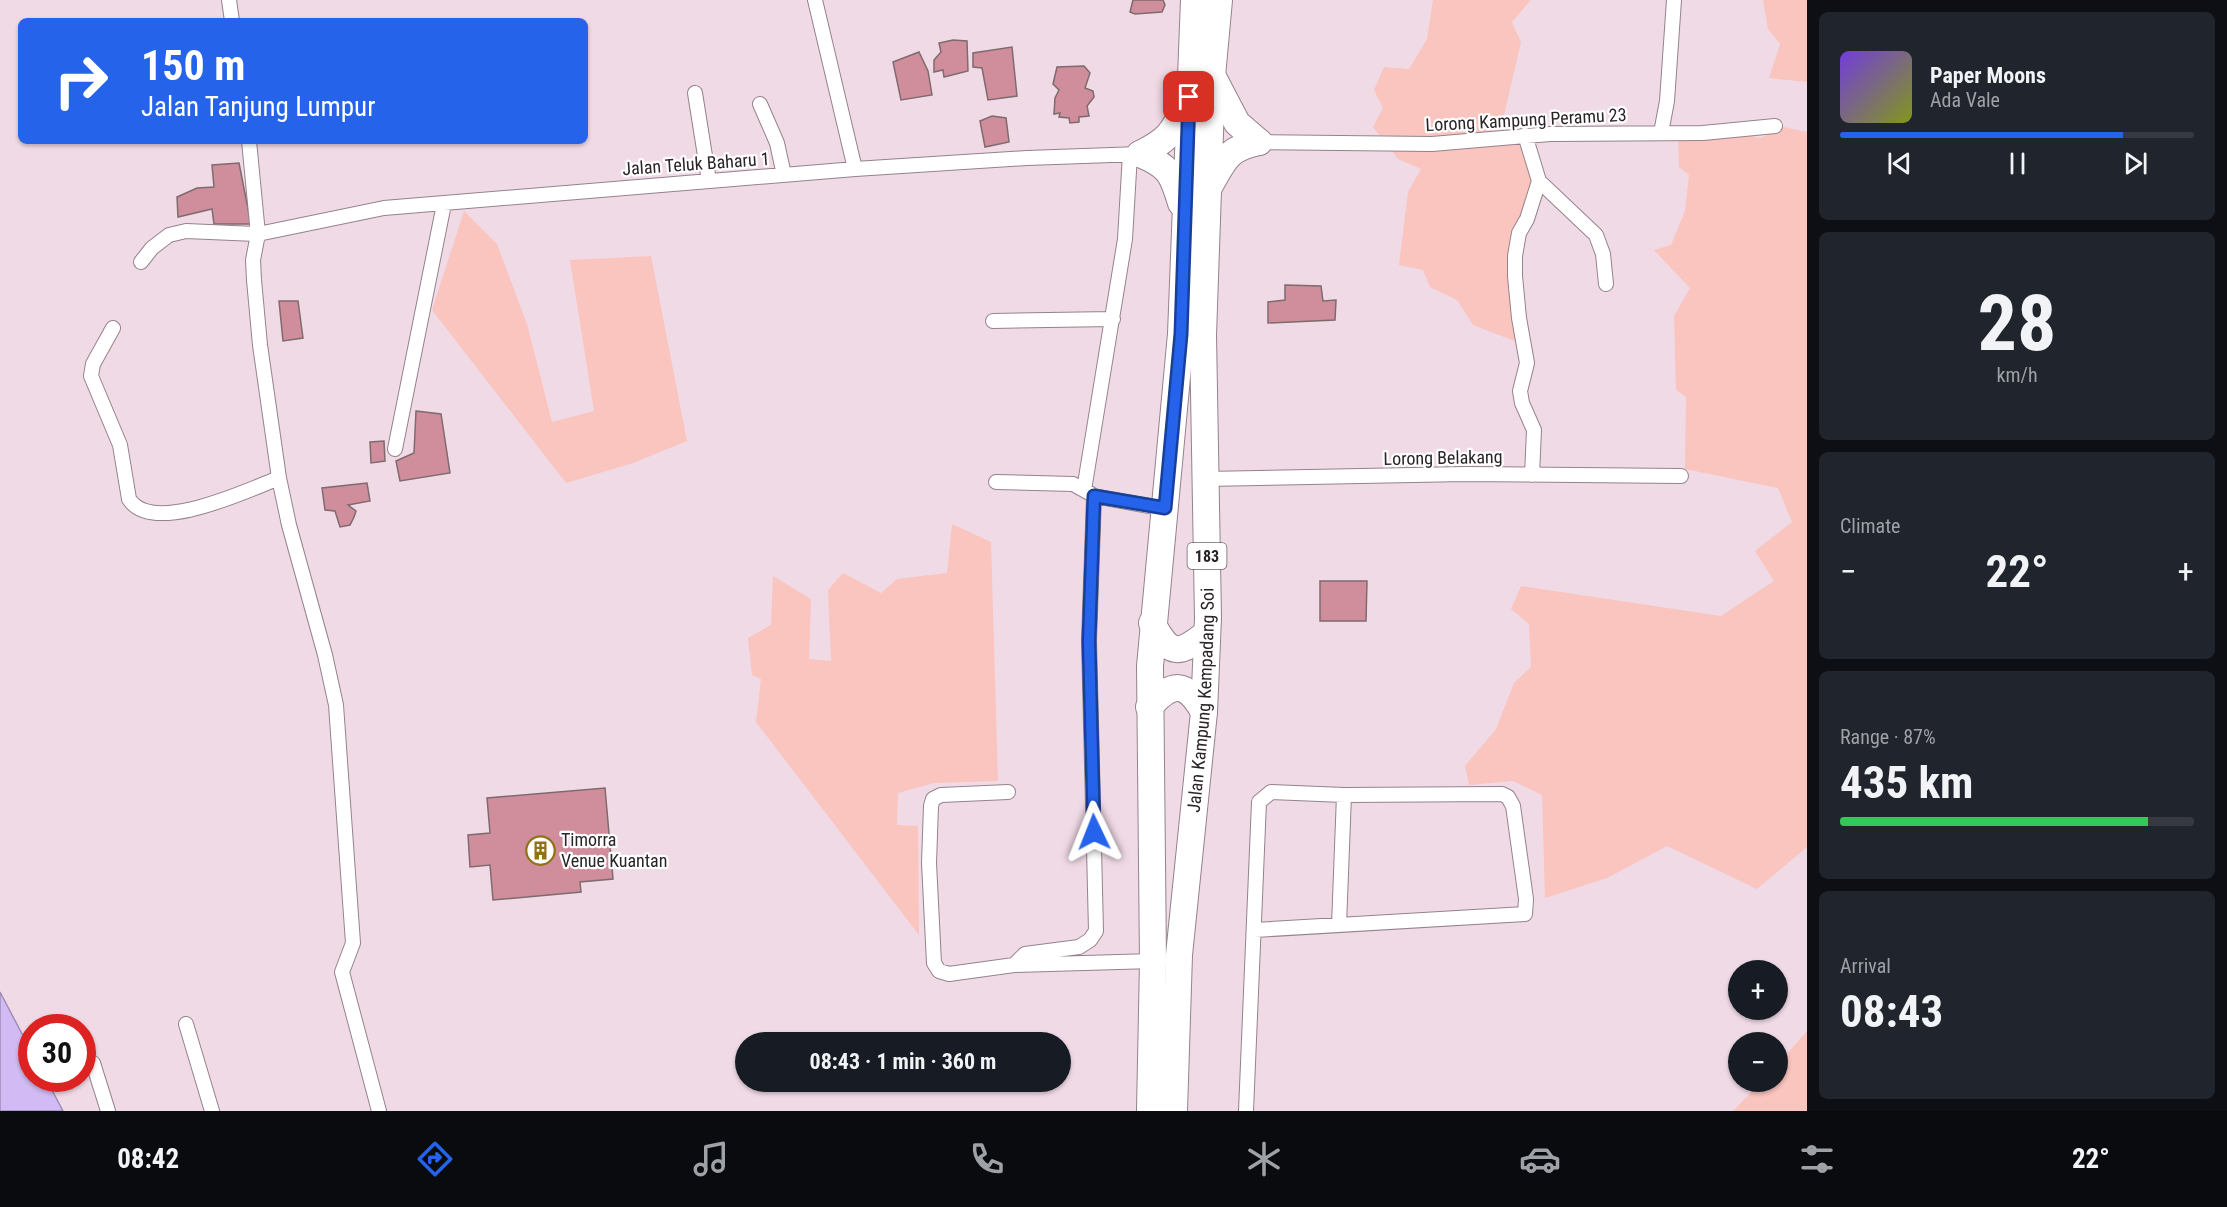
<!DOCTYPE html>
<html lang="en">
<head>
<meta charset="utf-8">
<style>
	:root { --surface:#171b24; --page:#20242c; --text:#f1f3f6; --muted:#9ea1a6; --line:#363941; --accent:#2563eb }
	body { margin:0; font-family:"Roboto Condensed",sans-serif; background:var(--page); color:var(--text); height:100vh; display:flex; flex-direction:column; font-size:22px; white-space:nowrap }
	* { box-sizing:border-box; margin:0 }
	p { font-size:20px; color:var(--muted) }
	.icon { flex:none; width:33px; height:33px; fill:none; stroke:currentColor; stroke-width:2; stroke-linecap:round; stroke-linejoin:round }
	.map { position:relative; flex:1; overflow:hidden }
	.side { display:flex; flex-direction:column; gap:12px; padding:12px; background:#0d0f14; width:420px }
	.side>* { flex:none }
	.top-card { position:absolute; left:18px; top:18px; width:570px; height:126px; border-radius:9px; box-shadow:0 2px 4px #0004; background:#2563eb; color:#fff; overflow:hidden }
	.controls { position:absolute; left:1728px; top:960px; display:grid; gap:12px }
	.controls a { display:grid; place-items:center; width:60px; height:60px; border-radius:50%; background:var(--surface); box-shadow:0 2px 4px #0004; font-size:30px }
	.speed { position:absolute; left:18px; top:1014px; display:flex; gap:12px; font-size:30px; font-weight:700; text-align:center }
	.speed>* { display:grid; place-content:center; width:78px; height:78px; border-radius:50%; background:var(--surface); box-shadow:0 2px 4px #0004; line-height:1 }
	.speed .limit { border:9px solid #d22; background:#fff; color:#111 }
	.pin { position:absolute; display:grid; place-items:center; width:51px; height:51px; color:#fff; margin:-26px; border-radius:12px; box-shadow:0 3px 9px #0006 }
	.me { position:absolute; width:66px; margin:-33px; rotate:358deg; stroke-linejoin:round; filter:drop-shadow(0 0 4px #0008) }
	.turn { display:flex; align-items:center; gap:21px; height:126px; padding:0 24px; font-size:27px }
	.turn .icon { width:78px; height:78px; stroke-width:2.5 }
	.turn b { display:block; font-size:42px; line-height:51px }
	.big { font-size:45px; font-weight:700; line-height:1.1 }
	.side .card { flex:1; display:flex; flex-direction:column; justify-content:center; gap:9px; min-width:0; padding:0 21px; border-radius:9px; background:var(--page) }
	.side .dial { align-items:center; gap:0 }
	.dial b { font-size:78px; line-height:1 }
	.song { display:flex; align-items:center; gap:18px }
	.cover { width:72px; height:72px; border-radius:9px; background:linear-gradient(135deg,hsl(260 70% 55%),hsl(70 70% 35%)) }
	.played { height:6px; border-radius:3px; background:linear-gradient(90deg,var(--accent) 80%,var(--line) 80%) }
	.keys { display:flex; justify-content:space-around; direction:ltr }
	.heat { display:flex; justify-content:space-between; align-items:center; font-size:33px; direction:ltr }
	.charge { height:9px; border-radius:4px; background:linear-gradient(90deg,#34c759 87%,var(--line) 0) }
	.trip { position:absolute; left:735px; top:1032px; width:336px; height:60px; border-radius:30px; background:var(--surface); box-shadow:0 2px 4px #0004; font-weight:700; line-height:60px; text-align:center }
	.menu { display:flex; height:96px; justify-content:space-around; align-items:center; background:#090b0e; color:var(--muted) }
	.menu .icon { width:42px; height:42px }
	.menu .current { color:var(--accent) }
	.menu b { font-size:27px; color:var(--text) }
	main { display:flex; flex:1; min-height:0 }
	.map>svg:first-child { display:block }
	.green { fill:#fac4bf }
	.water { fill:#d2bbf4; stroke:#a08db6; stroke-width:1.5 }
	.building { fill:#d08e9d; stroke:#7f6a6e; stroke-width:1.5 }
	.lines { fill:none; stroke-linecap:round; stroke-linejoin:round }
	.street-casing { stroke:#95828c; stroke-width:16 }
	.highway-casing { stroke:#95828c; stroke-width:28 }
	.street { stroke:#fff; stroke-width:14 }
	.highway { stroke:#fff; stroke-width:26 }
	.route-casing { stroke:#184099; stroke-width:15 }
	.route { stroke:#2563eb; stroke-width:10 }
	.labels { text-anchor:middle; stroke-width:4.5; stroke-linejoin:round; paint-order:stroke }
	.shield { fill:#fff; stroke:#6a6568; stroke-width:1.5 }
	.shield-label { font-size:16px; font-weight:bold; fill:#2a2327 }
	.street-label { font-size:18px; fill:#2a2327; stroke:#fff }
	.poi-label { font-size:18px; fill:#2a2327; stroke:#fff; text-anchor:start }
</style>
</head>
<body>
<main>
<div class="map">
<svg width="1807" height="1111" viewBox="0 0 1807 1111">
	<rect width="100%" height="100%" fill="#f0dae6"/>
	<!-- green -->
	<path class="green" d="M1433,0H1531L1512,22L1521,42L1497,145L1522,143L1534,182L1512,239L1520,343L1473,325L1457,300L1430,287L1423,270L1399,265L1408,192L1421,169L1398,159L1373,127L1383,108L1374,90L1384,67L1409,69L1427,39Z
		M1763,0H1807V82L1769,78L1780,44L1768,29Z
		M1783,127L1807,132V847L1757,889L1667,846L1607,878L1545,898L1542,795L1513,781L1469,785L1465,766L1496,729L1514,683L1531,667L1529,624L1511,609L1521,586L1721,616L1774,581L1755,551L1792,522L1778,488L1685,469L1686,397L1676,390L1674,316L1690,288L1654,250L1671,245L1685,211L1689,175L1679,167L1678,137L1742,134L1761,138Z
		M464,211L497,244L527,324L552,422L594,411L570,260L651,256L687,441L633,463L566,483L432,310Z
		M952,524L991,542L998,781L934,783L898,793L897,825L918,826L919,935L756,722L761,679L752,675L748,638L771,625L773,576L811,599L809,659L831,661L828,590L843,573L881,593L897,579L947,573Z
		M1807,1031V1111H1733L1761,1082H1778V1064Z"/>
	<!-- water -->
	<path class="water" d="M0,992L31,1051L32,1078L46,1079L63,1111H0Z"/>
	<!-- building -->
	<path class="building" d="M1163,0L1165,5L1162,12L1135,14L1130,12L1133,0Z
		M953,40L967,41L968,71L944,77L943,70L934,72V60L941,52L939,43Z
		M1012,47L1017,96L988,100L982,68L973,67V53Z
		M919,52L928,71L932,95L901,100L893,62Z
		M1084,66L1090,73L1085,88L1093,91L1094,97L1087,106L1089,116L1079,117V122L1070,123L1069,118L1059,117L1060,113L1054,114L1055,98L1059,90L1053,84L1057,67Z
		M992,116L1006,118L1009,142L985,147L980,121Z
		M239,163L251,224H214L212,209L178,217L177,197L197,188L214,187L212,165Z
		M1285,285L1321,286L1323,301L1336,300L1335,320L1268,323V302L1285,300Z
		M279,301H298L303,338L283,341Z
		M416,411L441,414L450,473L400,481L396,461L414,453Z
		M384,441L385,461L371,463L370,442Z
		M367,483L370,501L348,505L356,511L354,517L350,525L340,527L335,511L325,510L322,488Z
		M1320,581H1367L1366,621H1320Z
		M605,788L613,879L580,882L581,892L493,900L490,865L470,867L468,835L490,833L487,798Z"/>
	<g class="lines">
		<defs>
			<path id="street" d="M229,0L232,21
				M815,0L855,169
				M695,93L709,181
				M760,104L777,143L784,175
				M1661,133L1667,101L1674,0
				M1525,135L1539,181L1527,219L1519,233L1515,256V276L1519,318L1527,363L1520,391L1522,403L1534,430L1532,475
				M249,141L258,234L253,260L254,280L260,345L279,478L289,525L325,655L336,705L353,943L342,972L379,1111
				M1259,142L1432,144L1550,134L1703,133L1775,126
				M1539,181L1596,235L1603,254L1606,284
				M141,262L152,248L169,235L186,231L258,234L384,208L855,169L1027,158L1140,154
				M993,321L1113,319
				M113,328L93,364L91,376L120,445L129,499C152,536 248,490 279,478
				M395,449L444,204
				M1205,479L1465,474L1681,476
				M996,482L1073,484L1091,494
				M1084,490L1125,239L1130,154
				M1008,792L941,795L933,799L931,806L929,863L934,963L939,971L949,974L1014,965L1025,954L1079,947L1090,940L1096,931L1089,641L1094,496L1165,509
				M1339,925L1344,795
				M1014,965L1153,961
				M186,1024L212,1111
				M93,1063L108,1111
				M1246,1111L1259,802L1271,792L1344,795L1502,794L1508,797L1513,806L1526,899L1525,914L1255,930"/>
			<g id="highway">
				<path d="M1214,79L1237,123L1259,142"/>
				<path d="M1140,154C1169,166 1172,173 1181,203"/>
				<path d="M1140,154C1167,141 1173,133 1185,106"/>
				<path d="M1209,187C1224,161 1227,148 1259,142"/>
				<path d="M1152,623C1170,656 1178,656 1207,633"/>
				<path d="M1149,707C1173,681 1186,681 1204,712"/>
				<path d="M1150,1111L1153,961L1150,666L1181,334L1194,0"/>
				<path id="s1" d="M1174,1111L1179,955L1204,712L1208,618L1203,335L1212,76L1219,0"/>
			</g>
		</defs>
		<!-- street casing -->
		<use href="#street" class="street-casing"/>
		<!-- highway casing -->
		<use href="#highway" class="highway-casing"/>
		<!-- street -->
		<use href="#street" class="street"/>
		<!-- highway -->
		<use href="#highway" class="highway"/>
	</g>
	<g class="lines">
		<defs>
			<path id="route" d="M1094,832L1089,641L1094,496L1165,508L1181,334L1189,97"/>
		</defs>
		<!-- route casing -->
		<use href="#route" class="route-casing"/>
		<!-- route -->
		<use href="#route" class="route"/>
	</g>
	<!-- icons -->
	<defs>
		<symbol id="building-ring" viewBox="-11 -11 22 22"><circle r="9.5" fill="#fff" stroke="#917217" stroke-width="1.5"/><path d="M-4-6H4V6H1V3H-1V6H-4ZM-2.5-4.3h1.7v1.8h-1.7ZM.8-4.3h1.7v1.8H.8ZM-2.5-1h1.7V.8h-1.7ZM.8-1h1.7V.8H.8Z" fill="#917217"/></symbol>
	</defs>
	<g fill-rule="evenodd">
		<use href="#building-ring" x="524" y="834" width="33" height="33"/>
	</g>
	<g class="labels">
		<!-- shield labels -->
		<rect class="shield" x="1187.5" y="543" width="39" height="26" rx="4.5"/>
		<g class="shield-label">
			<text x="1207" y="562">183</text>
		</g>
		<!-- street labels -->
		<g class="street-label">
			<text transform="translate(1526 120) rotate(-3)" y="6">Lorong Kampung Peramu 23</text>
			<text transform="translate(696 164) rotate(-4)" y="6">Jalan Teluk Baharu 1</text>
			<text transform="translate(1443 458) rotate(-1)" y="6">Lorong Belakang</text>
			<text dy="6" stroke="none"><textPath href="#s1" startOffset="412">Jalan Kampung Kempadang Soi</textPath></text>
		</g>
		<!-- poi labels -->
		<g class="poi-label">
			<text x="561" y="846">Timorra<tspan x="561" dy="21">Venue Kuantan</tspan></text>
		</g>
	</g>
</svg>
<div class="controls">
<a>+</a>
<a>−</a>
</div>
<div class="speed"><div class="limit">30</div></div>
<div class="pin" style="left:1189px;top:97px;background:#d93025"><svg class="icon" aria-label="arrive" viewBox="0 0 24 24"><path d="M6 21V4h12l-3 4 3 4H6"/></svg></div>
<svg class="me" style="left:1094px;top:832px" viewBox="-20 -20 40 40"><path d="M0-17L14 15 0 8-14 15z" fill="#2563eb" stroke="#fff" stroke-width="4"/></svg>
<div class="trip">08:43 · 1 min · 360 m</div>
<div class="top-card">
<div class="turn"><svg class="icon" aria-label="right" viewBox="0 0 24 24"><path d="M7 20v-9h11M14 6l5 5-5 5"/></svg><div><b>150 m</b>Jalan Tanjung Lumpur</div></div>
</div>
</div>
<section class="side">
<div class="card">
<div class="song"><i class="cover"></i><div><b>Paper Moons</b><p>Ada Vale</p></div></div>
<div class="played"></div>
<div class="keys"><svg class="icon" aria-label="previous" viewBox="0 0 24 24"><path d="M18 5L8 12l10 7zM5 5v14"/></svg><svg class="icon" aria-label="pause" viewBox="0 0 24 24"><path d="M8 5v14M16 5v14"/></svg><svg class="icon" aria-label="next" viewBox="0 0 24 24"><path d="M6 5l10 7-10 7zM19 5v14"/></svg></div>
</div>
<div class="card dial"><b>28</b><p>km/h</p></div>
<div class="card"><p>Climate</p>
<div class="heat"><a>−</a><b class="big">22°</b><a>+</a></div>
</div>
<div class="card"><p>Range · 87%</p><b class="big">435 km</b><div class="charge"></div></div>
<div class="card"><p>Arrival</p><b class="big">08:43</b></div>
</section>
</main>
<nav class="menu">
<b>08:42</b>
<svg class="icon current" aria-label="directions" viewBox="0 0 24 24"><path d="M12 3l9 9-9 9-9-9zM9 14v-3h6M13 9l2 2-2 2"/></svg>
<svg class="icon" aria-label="music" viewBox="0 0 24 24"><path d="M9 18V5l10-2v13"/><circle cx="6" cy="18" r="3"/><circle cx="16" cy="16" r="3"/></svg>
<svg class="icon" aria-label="phone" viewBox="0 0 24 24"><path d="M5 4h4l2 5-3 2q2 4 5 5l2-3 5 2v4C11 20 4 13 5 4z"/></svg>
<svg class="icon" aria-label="climate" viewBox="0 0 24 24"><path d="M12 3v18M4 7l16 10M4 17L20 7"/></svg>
<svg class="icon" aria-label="car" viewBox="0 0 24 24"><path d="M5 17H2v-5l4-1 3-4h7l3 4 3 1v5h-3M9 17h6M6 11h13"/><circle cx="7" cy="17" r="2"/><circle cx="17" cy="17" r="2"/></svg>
<svg class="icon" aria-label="filters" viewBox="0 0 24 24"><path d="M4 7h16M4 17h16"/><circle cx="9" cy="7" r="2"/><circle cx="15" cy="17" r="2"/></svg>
<b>22°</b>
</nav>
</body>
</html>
